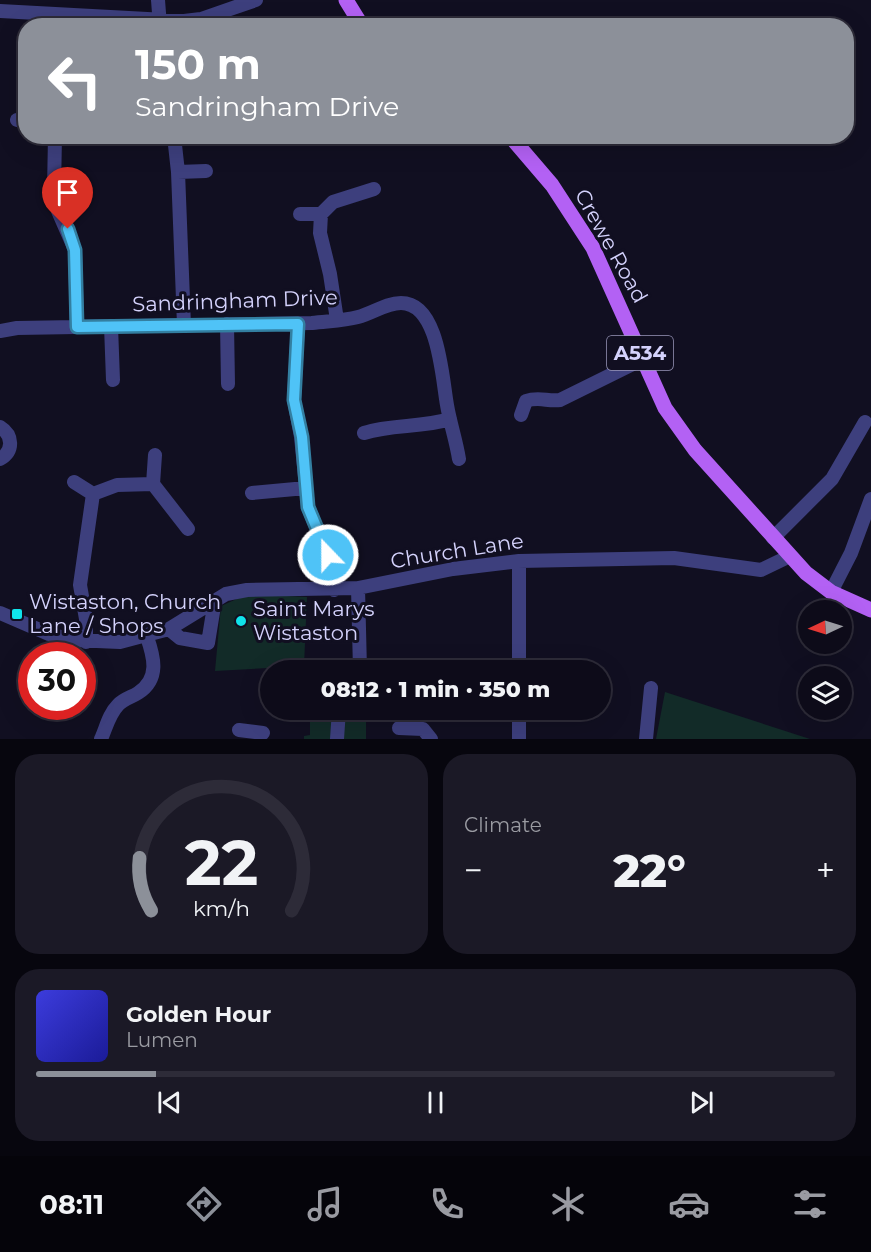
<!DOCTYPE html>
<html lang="en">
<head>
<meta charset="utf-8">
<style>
	:root { --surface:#0d0b19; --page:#1b1926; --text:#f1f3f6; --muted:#9a9ba2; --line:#2d2b38; --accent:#8c9099 }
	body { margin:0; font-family:Montserrat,sans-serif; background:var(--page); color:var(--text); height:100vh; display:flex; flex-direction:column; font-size:22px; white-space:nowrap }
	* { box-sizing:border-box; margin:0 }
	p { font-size:20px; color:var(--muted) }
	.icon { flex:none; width:33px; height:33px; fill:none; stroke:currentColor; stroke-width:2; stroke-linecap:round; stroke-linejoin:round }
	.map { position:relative; height:739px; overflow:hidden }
	.details { display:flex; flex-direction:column; gap:15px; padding:15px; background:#07060e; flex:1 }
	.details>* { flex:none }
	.banner { position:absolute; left:18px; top:18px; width:836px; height:126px; border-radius:24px; box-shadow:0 6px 24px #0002,0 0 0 2px var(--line); background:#8c9099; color:#fff; overflow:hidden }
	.needle { width:39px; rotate:266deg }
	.tools { position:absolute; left:798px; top:600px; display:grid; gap:12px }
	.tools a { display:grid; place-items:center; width:54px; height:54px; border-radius:50%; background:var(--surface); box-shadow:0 6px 24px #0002,0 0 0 2px var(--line); font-size:30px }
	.speed { position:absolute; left:18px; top:642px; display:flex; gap:12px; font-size:30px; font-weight:700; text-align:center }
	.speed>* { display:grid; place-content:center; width:78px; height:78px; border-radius:50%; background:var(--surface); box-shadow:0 6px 24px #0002,0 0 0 2px var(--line); line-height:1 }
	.speed .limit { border:9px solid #d22; background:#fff; color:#111 }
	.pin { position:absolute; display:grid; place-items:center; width:51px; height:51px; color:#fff; margin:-62px -26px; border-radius:50% 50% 50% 0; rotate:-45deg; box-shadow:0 0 6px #0007 }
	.pin .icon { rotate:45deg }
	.me { position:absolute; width:66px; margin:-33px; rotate:338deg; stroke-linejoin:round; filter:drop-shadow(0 0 4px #0008) }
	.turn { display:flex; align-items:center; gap:21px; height:126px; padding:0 18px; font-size:27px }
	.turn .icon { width:78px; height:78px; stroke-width:2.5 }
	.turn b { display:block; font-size:42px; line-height:51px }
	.big { font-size:45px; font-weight:800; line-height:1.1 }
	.details .tile { flex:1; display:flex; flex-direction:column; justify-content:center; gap:9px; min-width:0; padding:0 21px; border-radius:24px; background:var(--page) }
	.details .dial { align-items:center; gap:0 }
	.dial svg { height:156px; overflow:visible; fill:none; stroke:var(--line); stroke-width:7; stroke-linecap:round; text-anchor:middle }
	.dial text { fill:var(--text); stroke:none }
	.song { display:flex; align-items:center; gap:18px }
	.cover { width:72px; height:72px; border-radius:9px; background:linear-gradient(135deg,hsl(240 70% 55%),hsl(240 70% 35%)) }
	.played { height:6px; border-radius:3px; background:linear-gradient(90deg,var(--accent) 15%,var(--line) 15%) }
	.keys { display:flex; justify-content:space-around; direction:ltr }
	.heat { display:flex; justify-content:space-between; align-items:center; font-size:33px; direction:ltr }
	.details .tiles { flex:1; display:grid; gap:15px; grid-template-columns:1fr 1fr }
	.tile:last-child { grid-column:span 2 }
	.trip { position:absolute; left:260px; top:660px; width:351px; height:60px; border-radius:30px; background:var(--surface); box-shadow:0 6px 24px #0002,0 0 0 2px var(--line); font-weight:800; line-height:60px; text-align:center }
	.tab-bar { display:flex; height:96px; justify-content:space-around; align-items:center; background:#05040a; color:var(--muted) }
	.tab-bar .icon { width:42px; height:42px }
	.tab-bar .current { color:var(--accent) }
	.tab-bar b { font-size:27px; color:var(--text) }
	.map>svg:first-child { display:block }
	.green { fill:#122b28 }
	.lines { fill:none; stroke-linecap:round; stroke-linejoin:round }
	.minor { stroke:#3d3f7d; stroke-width:14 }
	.major { stroke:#b361f4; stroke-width:15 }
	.route-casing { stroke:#337fa1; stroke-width:15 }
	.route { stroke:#4fc3f7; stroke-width:10 }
	.poi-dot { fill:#10e3ea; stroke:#110f21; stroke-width:2 }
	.labels { text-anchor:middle; stroke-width:6; stroke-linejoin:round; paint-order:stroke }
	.shield { fill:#110f21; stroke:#9a98ba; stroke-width:1.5 }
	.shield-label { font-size:20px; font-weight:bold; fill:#d4d2fc }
	.street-label { font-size:21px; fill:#d4d2fc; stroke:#110f21 }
	.poi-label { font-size:21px; fill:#d4d2fc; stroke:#110f21; text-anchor:start }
</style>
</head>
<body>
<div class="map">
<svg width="871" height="739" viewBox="0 0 871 739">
	<rect width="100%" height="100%" fill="#110f21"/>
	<!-- green -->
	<path class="green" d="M248,594L307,597L304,666L215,671L221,606Z
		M665,692L810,739H656Z
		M310,710H366V739H304V736L310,735Z"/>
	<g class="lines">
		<!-- minor -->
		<path class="minor" d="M158,0L160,26
			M0,11L184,21L201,19L256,0
			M17,120L26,122
			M55,136L54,190L58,211L75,250L77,327
			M174,136L178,172L184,325
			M178,172L206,171
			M300,214H321
			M337,320L330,274L320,233L321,214L333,202L374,189
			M227,324L228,384
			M298,324L294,400L301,437L308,507L328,556L334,590
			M111,326L113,380
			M0,331L17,328L312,323C327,321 343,321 358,317C373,313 386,303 401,303C439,303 442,378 447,405C450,423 456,440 459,459
			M521,415L526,401C539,396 548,402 560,400L643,359
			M0,427C13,435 14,451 0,459
			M364,433C392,424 421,428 450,419
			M74,482L93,494
			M153,484L188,529
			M252,493L306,488
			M773,538L832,479L865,422
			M358,588L360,670
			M831,592L851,553L871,499
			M0,613L49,634L73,640L120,642L169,629L226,594L247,590L358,588L453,569L519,561L674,558L761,570L790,556
			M169,629L180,638L208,643L215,600
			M86,642V619L80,585L93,494L117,485L153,484L155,455
			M519,670V561
			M399,728L423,729L431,739
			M239,730L263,733
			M101,739C106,728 109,714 118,705C123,699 132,697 138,693C160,679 154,657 147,637
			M337,739L339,710
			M519,739V710
			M646,739L651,688"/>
		<!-- major -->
		<path class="major" d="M346,0L362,26
			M510,136L552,185L593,248L665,408L695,450L806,573L831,592L871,610"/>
	</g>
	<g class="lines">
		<defs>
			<path id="route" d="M68,229L75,250L77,327L298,324L294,400L302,437L308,507L328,555"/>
		</defs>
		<!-- route casing -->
		<use href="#route" class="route-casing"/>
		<!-- route -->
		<use href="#route" class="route"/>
	</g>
	<!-- markers -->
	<g class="poi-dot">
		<rect x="11" y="608" width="12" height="12" rx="3"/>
		<circle cx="241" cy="621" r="6"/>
	</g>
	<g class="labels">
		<!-- shield labels -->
		<rect class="shield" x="607" y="336" width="66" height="34" rx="4.5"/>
		<g class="shield-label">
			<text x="640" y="360">A534</text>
		</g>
		<!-- street labels -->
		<g class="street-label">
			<text transform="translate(611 246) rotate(61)" y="7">Crewe Road</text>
			<text transform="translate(235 301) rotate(-2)" y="7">Sandringham Drive</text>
			<text transform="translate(457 551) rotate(-9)" y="7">Church Lane</text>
		</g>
		<!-- poi labels -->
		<g class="poi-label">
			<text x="29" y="609">Wistaston, Church<tspan x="29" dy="24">Lane / Shops</tspan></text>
			<text x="253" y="616">Saint Marys<tspan x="253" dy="24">Wistaston</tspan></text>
		</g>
	</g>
</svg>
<div class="tools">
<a><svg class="needle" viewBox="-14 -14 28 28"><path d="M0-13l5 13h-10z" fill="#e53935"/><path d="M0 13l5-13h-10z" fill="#9a9ba2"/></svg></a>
<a><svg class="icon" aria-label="layers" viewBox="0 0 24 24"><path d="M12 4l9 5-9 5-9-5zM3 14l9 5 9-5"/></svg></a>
</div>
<div class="speed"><div class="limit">30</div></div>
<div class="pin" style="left:68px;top:229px;background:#d93025"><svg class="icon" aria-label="arrive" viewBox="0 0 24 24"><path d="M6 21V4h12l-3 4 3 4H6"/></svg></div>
<svg class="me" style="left:328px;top:555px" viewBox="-20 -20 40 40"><circle r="17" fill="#4fc3f7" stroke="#fff" stroke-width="3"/><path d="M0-11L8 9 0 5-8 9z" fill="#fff"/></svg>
<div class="trip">08:12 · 1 min · 350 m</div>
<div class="banner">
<div class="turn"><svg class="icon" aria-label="left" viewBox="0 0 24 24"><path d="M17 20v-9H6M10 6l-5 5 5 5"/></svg><div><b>150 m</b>Sandringham Drive</div></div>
</div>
</div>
<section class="details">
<div class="tiles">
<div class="tile dial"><svg viewBox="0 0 100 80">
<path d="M14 69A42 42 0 1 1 86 69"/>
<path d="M14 69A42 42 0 0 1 8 42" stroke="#8c9099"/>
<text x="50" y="56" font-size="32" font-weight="700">22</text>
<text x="50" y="72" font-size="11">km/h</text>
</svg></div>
<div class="tile"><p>Climate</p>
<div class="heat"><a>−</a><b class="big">22°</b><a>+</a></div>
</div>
<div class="tile">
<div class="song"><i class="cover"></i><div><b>Golden Hour</b><p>Lumen</p></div></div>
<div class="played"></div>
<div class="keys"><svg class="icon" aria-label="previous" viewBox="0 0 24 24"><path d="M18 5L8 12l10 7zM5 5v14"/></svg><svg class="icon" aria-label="pause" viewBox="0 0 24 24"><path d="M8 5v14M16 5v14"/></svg><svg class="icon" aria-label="next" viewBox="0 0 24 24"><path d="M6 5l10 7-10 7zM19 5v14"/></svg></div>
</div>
</div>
</section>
<nav class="tab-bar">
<b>08:11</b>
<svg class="icon current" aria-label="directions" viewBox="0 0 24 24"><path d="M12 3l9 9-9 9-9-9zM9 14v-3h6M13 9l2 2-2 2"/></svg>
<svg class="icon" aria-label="music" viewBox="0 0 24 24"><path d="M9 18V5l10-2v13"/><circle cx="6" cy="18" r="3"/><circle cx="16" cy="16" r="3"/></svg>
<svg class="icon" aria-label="phone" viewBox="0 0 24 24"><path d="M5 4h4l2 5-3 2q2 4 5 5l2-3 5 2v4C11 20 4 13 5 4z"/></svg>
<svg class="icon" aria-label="climate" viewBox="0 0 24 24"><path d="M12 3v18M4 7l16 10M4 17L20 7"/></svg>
<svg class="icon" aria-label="car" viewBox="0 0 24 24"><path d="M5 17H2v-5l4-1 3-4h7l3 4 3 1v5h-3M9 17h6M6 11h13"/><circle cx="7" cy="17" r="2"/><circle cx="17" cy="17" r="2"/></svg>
<svg class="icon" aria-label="filters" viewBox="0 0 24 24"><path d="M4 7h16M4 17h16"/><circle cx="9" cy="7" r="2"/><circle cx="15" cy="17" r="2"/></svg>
</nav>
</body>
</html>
